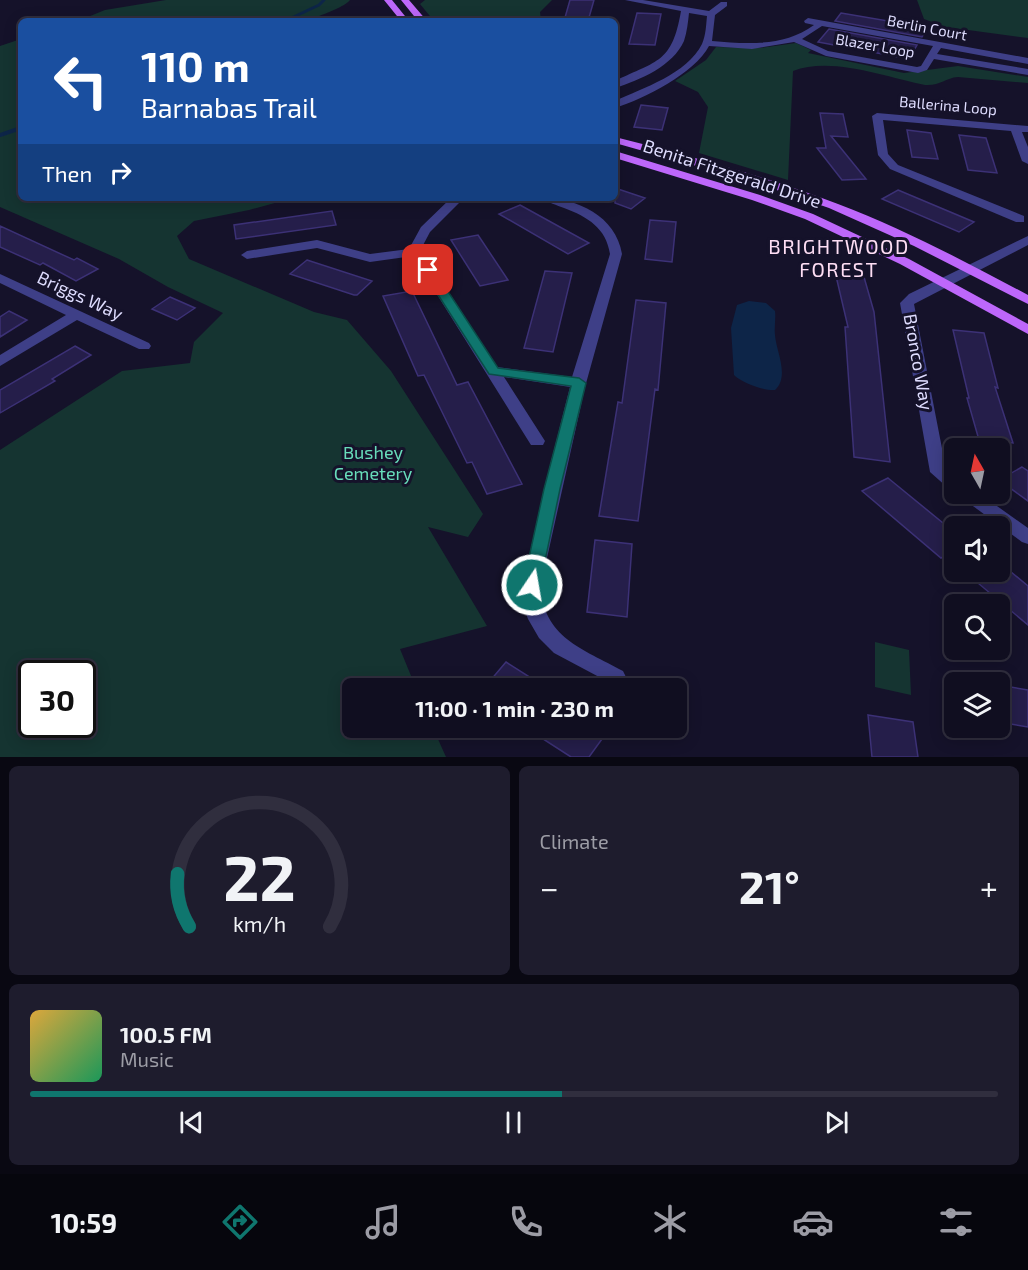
<!DOCTYPE html>
<html lang="en">
<head>
<meta charset="utf-8">
<style>
	:root { --surface:#100e20; --page:#1e1c2d; --text:#f1f3f6; --muted:#9c9ca5; --line:#302e3e; --accent:#0f766e }
	body { margin:0; font-family:"Exo 2",sans-serif; background:var(--page); color:var(--text); height:100vh; display:flex; flex-direction:column; font-size:22px; white-space:nowrap }
	* { box-sizing:border-box; margin:0 }
	p { font-size:20px; color:var(--muted) }
	.icon { flex:none; width:33px; height:33px; fill:none; stroke:currentColor; stroke-width:2; stroke-linecap:round; stroke-linejoin:round }
	.map { position:relative; height:757px; overflow:hidden }
	.drawer { display:flex; flex-direction:column; gap:9px; padding:9px; background:#090812; flex:1 }
	.drawer>* { flex:none }
	.banner { position:absolute; left:18px; top:18px; width:600px; height:183px; border-radius:9px; box-shadow:0 3px 15px #0003,0 0 0 2px var(--line); background:#1a4fa0; color:#fff; overflow:hidden }
	.needle { width:39px; rotate:351deg }
	.tools { position:absolute; left:944px; top:438px; display:grid; gap:12px }
	.tools a { display:grid; place-items:center; width:66px; height:66px; border-radius:9px; background:var(--surface); box-shadow:0 3px 15px #0003,0 0 0 2px var(--line); font-size:30px }
	.speed { position:absolute; left:18px; top:660px; display:flex; gap:12px; font-size:30px; font-weight:700; text-align:center }
	.speed>* { display:grid; place-content:center; width:78px; height:78px; border-radius:50%; background:var(--surface); box-shadow:0 3px 15px #0003,0 0 0 2px var(--line); line-height:1 }
	.speed .limit { border:3px solid #111; border-radius:9px; background:#fff; color:#111 }
	.pin { position:absolute; display:grid; place-items:center; width:51px; height:51px; color:#fff; margin:-26px; border-radius:12px; box-shadow:0 3px 9px #0006 }
	.me { position:absolute; width:66px; margin:-33px; rotate:12deg; stroke-linejoin:round; filter:drop-shadow(0 0 4px #0008) }
	.turn { display:flex; align-items:center; gap:21px; height:126px; padding:0 24px; font-size:27px }
	.turn .icon { width:78px; height:78px; stroke-width:2.5 }
	.turn b { display:block; font-size:42px; line-height:51px }
	.then { display:flex; align-items:center; height:57px; padding:0 24px; background:#0003; gap:12px; font-size:22px }
	.big { font-size:45px; font-weight:700; line-height:1.1 }
	.drawer .widget { flex:1; display:flex; flex-direction:column; justify-content:center; gap:9px; min-width:0; padding:0 21px; border-radius:9px; background:var(--page) }
	.drawer .dial { align-items:center; gap:0 }
	.dial svg { height:156px; overflow:visible; fill:none; stroke:var(--line); stroke-width:7; stroke-linecap:round; text-anchor:middle }
	.dial text { fill:var(--text); stroke:none }
	.song { display:flex; align-items:center; gap:18px }
	.cover { width:72px; height:72px; border-radius:9px; background:linear-gradient(135deg,hsl(40 70% 55%),hsl(150 70% 35%)) }
	.played { height:6px; border-radius:3px; background:linear-gradient(90deg,var(--accent) 55%,var(--line) 55%) }
	.keys { display:flex; justify-content:space-around; direction:ltr }
	.heat { display:flex; justify-content:space-between; align-items:center; font-size:33px; direction:ltr }
	.drawer .tiles { flex:1; display:grid; gap:9px; grid-template-columns:1fr 1fr }
	.widget:last-child { grid-column:span 2 }
	.trip { position:absolute; left:342px; top:678px; width:345px; height:60px; border-radius:9px; background:var(--surface); box-shadow:0 3px 15px #0003,0 0 0 2px var(--line); font-weight:700; line-height:60px; text-align:center }
	.tab-bar { display:flex; height:96px; justify-content:space-around; align-items:center; background:#06060d; color:var(--muted) }
	.tab-bar .icon { width:42px; height:42px }
	.tab-bar .selected { color:var(--accent) }
	.tab-bar b { font-size:27px; color:var(--text) }
	.map>svg:first-child { display:block }
	.green { fill:#153431; fill-rule:evenodd }
	.water { fill:#0d2548 }
	.lines { fill:none; stroke-linecap:round; stroke-linejoin:round }
	.stream-far1 { stroke:#0d2548; stroke-width:3 }
	.stream { stroke:#0d2548; stroke-width:4 }
	.building { fill:#251e4a; stroke:#3c3176; stroke-width:1.5 }
	.minor { fill:#3e3f87; fill-rule:evenodd }
	.major { fill:#bd67fa; fill-rule:evenodd }
	.route { fill:#0f766e; stroke:#0a4d48; stroke-width:1.5 }
	.labels { text-anchor:middle; stroke-width:6; stroke-linejoin:round; paint-order:stroke }
	.far-street-label { font-size:15px; fill:#dedcfe; stroke:#15122a }
	.street-label { font-size:18px; fill:#dedcfe; stroke:#15122a }
	.park-label { font-size:18px; fill:#68ddbb; stroke:#15122a }
	.neighbourhood-label { font-size:20px; letter-spacing:1.5px; fill:#fedef4; stroke:#15122a }
</style>
</head>
<body>
<div class="map">
<svg width="1028" height="757" viewBox="0 0 1028 757">
	<rect width="100%" height="100%" fill="#15122a"/>
	<!-- green -->
	<path class="green" d="M166,0H350C342,9 321,14 309,21H78L105,10Z
		M425,0H552L540,12L541,21H434L420,4Z
		M917,0H1028V38L946,27L924,19Z
		M21,39V198H159L161,200L243,198L282,201L249,210L194,221L177,236L189,259L314,312L347,320L391,371L483,514L468,537L428,527L487,626L400,649L416,688H352V728H433L446,757H0V450L122,371L190,363L194,342L223,313L168,287L119,259L0,207V46ZM32,674H82V724H32Z
		M796,43L811,50L808,53L904,73L958,66L1028,77V83L958,77C945,78 940,86 925,85C886,77 831,56 793,71L788,180L699,153L708,107L698,92L675,81L706,60L716,47L761,48Z
		M875,642L909,650L911,695L875,687Z"/>
	<!-- water -->
	<path class="water" d="M749,301L766,303L775,311C776,319 774,327 775,335C776,351 790,376 775,390C764,391 742,383 734,375L731,328L737,305Z"/>
	<g class="lines">
		<!-- stream-far1 -->
		<path class="stream-far1" d="M285,21L319,5L324,0"/>
		<!-- stream -->
		<path class="stream" d="M0,135L21,128"/>
	</g>
	<!-- building -->
	<path class="building" d="M570,0H594L588,21H564Z
		M637,13L661,14L655,45L629,44Z
		M841,13L900,23L899,25L927,29L922,37L835,21Z
		M829,29L917,45L909,59L818,42Z
		M641,105L668,108L662,130L634,127Z
		M820,113L843,114L848,137L831,136L866,179L842,180L817,148H826Z
		M907,130L931,133L938,159L912,157Z
		M959,135L986,138L997,173L968,170Z
		M615,188L645,198L631,209L615,203Z
		M898,190L974,222L959,232L882,199Z
		M520,205L589,243L568,254L499,214Z
		M332,211L336,225L236,239L234,225Z
		M650,220L676,222L672,262L645,259Z
		M0,226L74,260L77,258L98,269L76,281L43,263L40,265L0,247Z
		M478,235L508,280L480,286L451,240Z
		M307,260L372,281L357,295H354L290,274Z
		M545,271L572,273L553,352L524,348Z
		M836,276L864,277L874,312L890,462L854,457L845,327H848Z
		M412,291L457,385L468,382L522,484L487,494L472,462L467,463L424,375L418,376L383,296Z
		M170,297L195,308L177,320L152,309Z
		M636,300L666,303L658,390L655,389L638,521L599,516L618,402L622,403Z
		M9,311L27,320L0,337V317Z
		M953,330L984,333L998,388L995,387L1013,443L979,440L967,398H969Z
		M75,346L91,355L52,379L55,381L0,413V390Z
		M1022,467L1028,471V501L999,480Z
		M888,478L954,532V551L941,558L862,491Z
		M595,540L632,544L627,617L587,612Z
		M999,562L1028,586V625L972,578L984,572H999Z
		M506,662L547,688H484Z
		M999,685L1028,690V727L999,722Z
		M868,715L913,722L918,757H872Z
		M526,728H610L589,757H571Z"/>
	<g class="lines">
		<!-- minor -->
		<path class="minor" d="M625,0H643L709,11L721,2H727V6L715,15L712,41C747,44 784,47 814,25L805,23L804,21L808,18L1028,58V64L941,48L937,54L1028,69V75L934,59L927,70L918,73L826,56L794,42L752,49L709,46C695,73 644,99 615,108V101C643,88 687,74 702,44C706,35 706,25 707,16L689,13C688,22 687,32 684,41C673,66 640,80 615,88V81C658,60 672,63 681,11ZM822,26L933,46L921,66L917,67L828,51L802,39Z
			M877,113L1028,126V132H1022L1028,147V164L1022,161L1011,131L883,120L888,154L898,165L1024,216V222H1016L890,169L878,155L872,116Z
			M451,198H464L430,232L421,249L497,367L572,377L610,254C606,228 588,217 564,208C557,205 548,203 542,198C577,198 616,216 622,254L585,387L541,585C542,637 583,649 623,671L626,677L623,683L616,686L554,653L539,638L528,619L522,602L523,585L544,489L570,387L504,377L545,441L543,445H531L413,256L370,262L317,248L247,259L241,255L247,251L317,240L370,254L409,249L421,227Z
			M1028,236V245L914,304L946,469L954,475V490L948,488L930,472L900,303L909,294Z
			M0,274L149,343L151,346L149,349H139L77,320L0,366V355L66,315L0,283Z
			M959,494H980L1028,528V544L1022,542L962,498Z"/>
		<!-- major -->
		<path class="major" d="M384,0H392L409,21H401Z
			M401,0H409L427,21H418Z
			M615,137C690,156 766,176 838,204C904,229 966,262 1028,295V304L914,246L829,208L753,182L615,143Z
			M615,151L760,195L813,214L909,259L1028,324V334L900,264L805,219L752,200L615,158Z"/>
	</g>
	<!-- route -->
	<path class="route" d="M428,266L434,270L498,368L579,378L586,383L560,489L540,585L538,590L532,592L526,590L523,585L544,489L571,386L489,374L422,270Z"/>
	<g class="labels">
		<!-- far-street labels -->
		<g class="far-street-label">
			<text transform="translate(927 28) rotate(11)" y="5">Berlin Court</text>
			<text transform="translate(875 46) rotate(10)" y="5">Blazer Loop</text>
			<text transform="translate(948 106) rotate(5)" y="5">Ballerina Loop</text>
		</g>
		<!-- street labels -->
		<g class="street-label">
			<text transform="translate(732 174) rotate(18)" y="6">Benita Fitzgerald Drive</text>
			<text transform="translate(80 296) rotate(25)" y="6">Briggs Way</text>
			<text transform="translate(918 362) rotate(80)" y="6">Bronco Way</text>
		</g>
		<!-- park labels -->
		<g class="park-label">
			<text x="373" y="459">Bushey<tspan x="373" dy="21">Cemetery</tspan></text>
		</g>
		<!-- neighbourhood labels -->
		<g class="neighbourhood-label">
			<text x="839" y="254">BRIGHTWOOD<tspan x="839" dy="23">FOREST</tspan></text>
		</g>
	</g>
</svg>
<div class="tools">
<a><svg class="needle" viewBox="-14 -14 28 28"><path d="M0-13l5 13h-10z" fill="#e53935"/><path d="M0 13l5-13h-10z" fill="#9c9ca5"/></svg></a>
<a><svg class="icon" aria-label="sound" viewBox="0 0 24 24"><path d="M4 9h4l5-4v14l-5-4H4zM17 9q2 3 0 6"/></svg></a>
<a><svg class="icon" aria-label="search" viewBox="0 0 24 24"><circle cx="10" cy="10" r="6"/><path d="M15 15l6 6"/></svg></a>
<a><svg class="icon" aria-label="layers" viewBox="0 0 24 24"><path d="M12 4l9 5-9 5-9-5zM3 14l9 5 9-5"/></svg></a>
</div>
<div class="speed"><div class="limit">30</div></div>
<div class="pin" style="left:428px;top:270px;background:#d93025"><svg class="icon" aria-label="arrive" viewBox="0 0 24 24"><path d="M6 21V4h12l-3 4 3 4H6"/></svg></div>
<svg class="me" style="left:532px;top:585px" viewBox="-20 -20 40 40"><circle r="17" fill="#0f766e" stroke="#fff" stroke-width="3"/><path d="M0-11L8 9 0 5-8 9z" fill="#fff"/></svg>
<div class="trip">11:00 · 1 min · 230 m</div>
<div class="banner">
<div class="turn"><svg class="icon" aria-label="left" viewBox="0 0 24 24"><path d="M17 20v-9H6M10 6l-5 5 5 5"/></svg><div><b>110 m</b>Barnabas Trail</div></div>
<div class="then">Then<svg class="icon" aria-label="right" viewBox="0 0 24 24"><path d="M7 20v-9h11M14 6l5 5-5 5"/></svg></div>
</div>
</div>
<section class="drawer">
<div class="tiles">
<div class="widget dial"><svg viewBox="0 0 100 80">
<path d="M14 69A42 42 0 1 1 86 69"/>
<path d="M14 69A42 42 0 0 1 8 42" stroke="#0f766e"/>
<text x="50" y="56" font-size="32" font-weight="700">22</text>
<text x="50" y="72" font-size="11">km/h</text>
</svg></div>
<div class="widget"><p>Climate</p>
<div class="heat"><a>−</a><b class="big">21°</b><a>+</a></div>
</div>
<div class="widget">
<div class="song"><i class="cover"></i><div><b>100.5 FM</b><p>Music</p></div></div>
<div class="played"></div>
<div class="keys"><svg class="icon" aria-label="previous" viewBox="0 0 24 24"><path d="M18 5L8 12l10 7zM5 5v14"/></svg><svg class="icon" aria-label="pause" viewBox="0 0 24 24"><path d="M8 5v14M16 5v14"/></svg><svg class="icon" aria-label="next" viewBox="0 0 24 24"><path d="M6 5l10 7-10 7zM19 5v14"/></svg></div>
</div>
</div>
</section>
<nav class="tab-bar">
<b>10:59</b>
<svg class="icon selected" aria-label="directions" viewBox="0 0 24 24"><path d="M12 3l9 9-9 9-9-9zM9 14v-3h6M13 9l2 2-2 2"/></svg>
<svg class="icon" aria-label="music" viewBox="0 0 24 24"><path d="M9 18V5l10-2v13"/><circle cx="6" cy="18" r="3"/><circle cx="16" cy="16" r="3"/></svg>
<svg class="icon" aria-label="phone" viewBox="0 0 24 24"><path d="M5 4h4l2 5-3 2q2 4 5 5l2-3 5 2v4C11 20 4 13 5 4z"/></svg>
<svg class="icon" aria-label="climate" viewBox="0 0 24 24"><path d="M12 3v18M4 7l16 10M4 17L20 7"/></svg>
<svg class="icon" aria-label="car" viewBox="0 0 24 24"><path d="M5 17H2v-5l4-1 3-4h7l3 4 3 1v5h-3M9 17h6M6 11h13"/><circle cx="7" cy="17" r="2"/><circle cx="17" cy="17" r="2"/></svg>
<svg class="icon" aria-label="filters" viewBox="0 0 24 24"><path d="M4 7h16M4 17h16"/><circle cx="9" cy="7" r="2"/><circle cx="15" cy="17" r="2"/></svg>
</nav>
</body>
</html>
